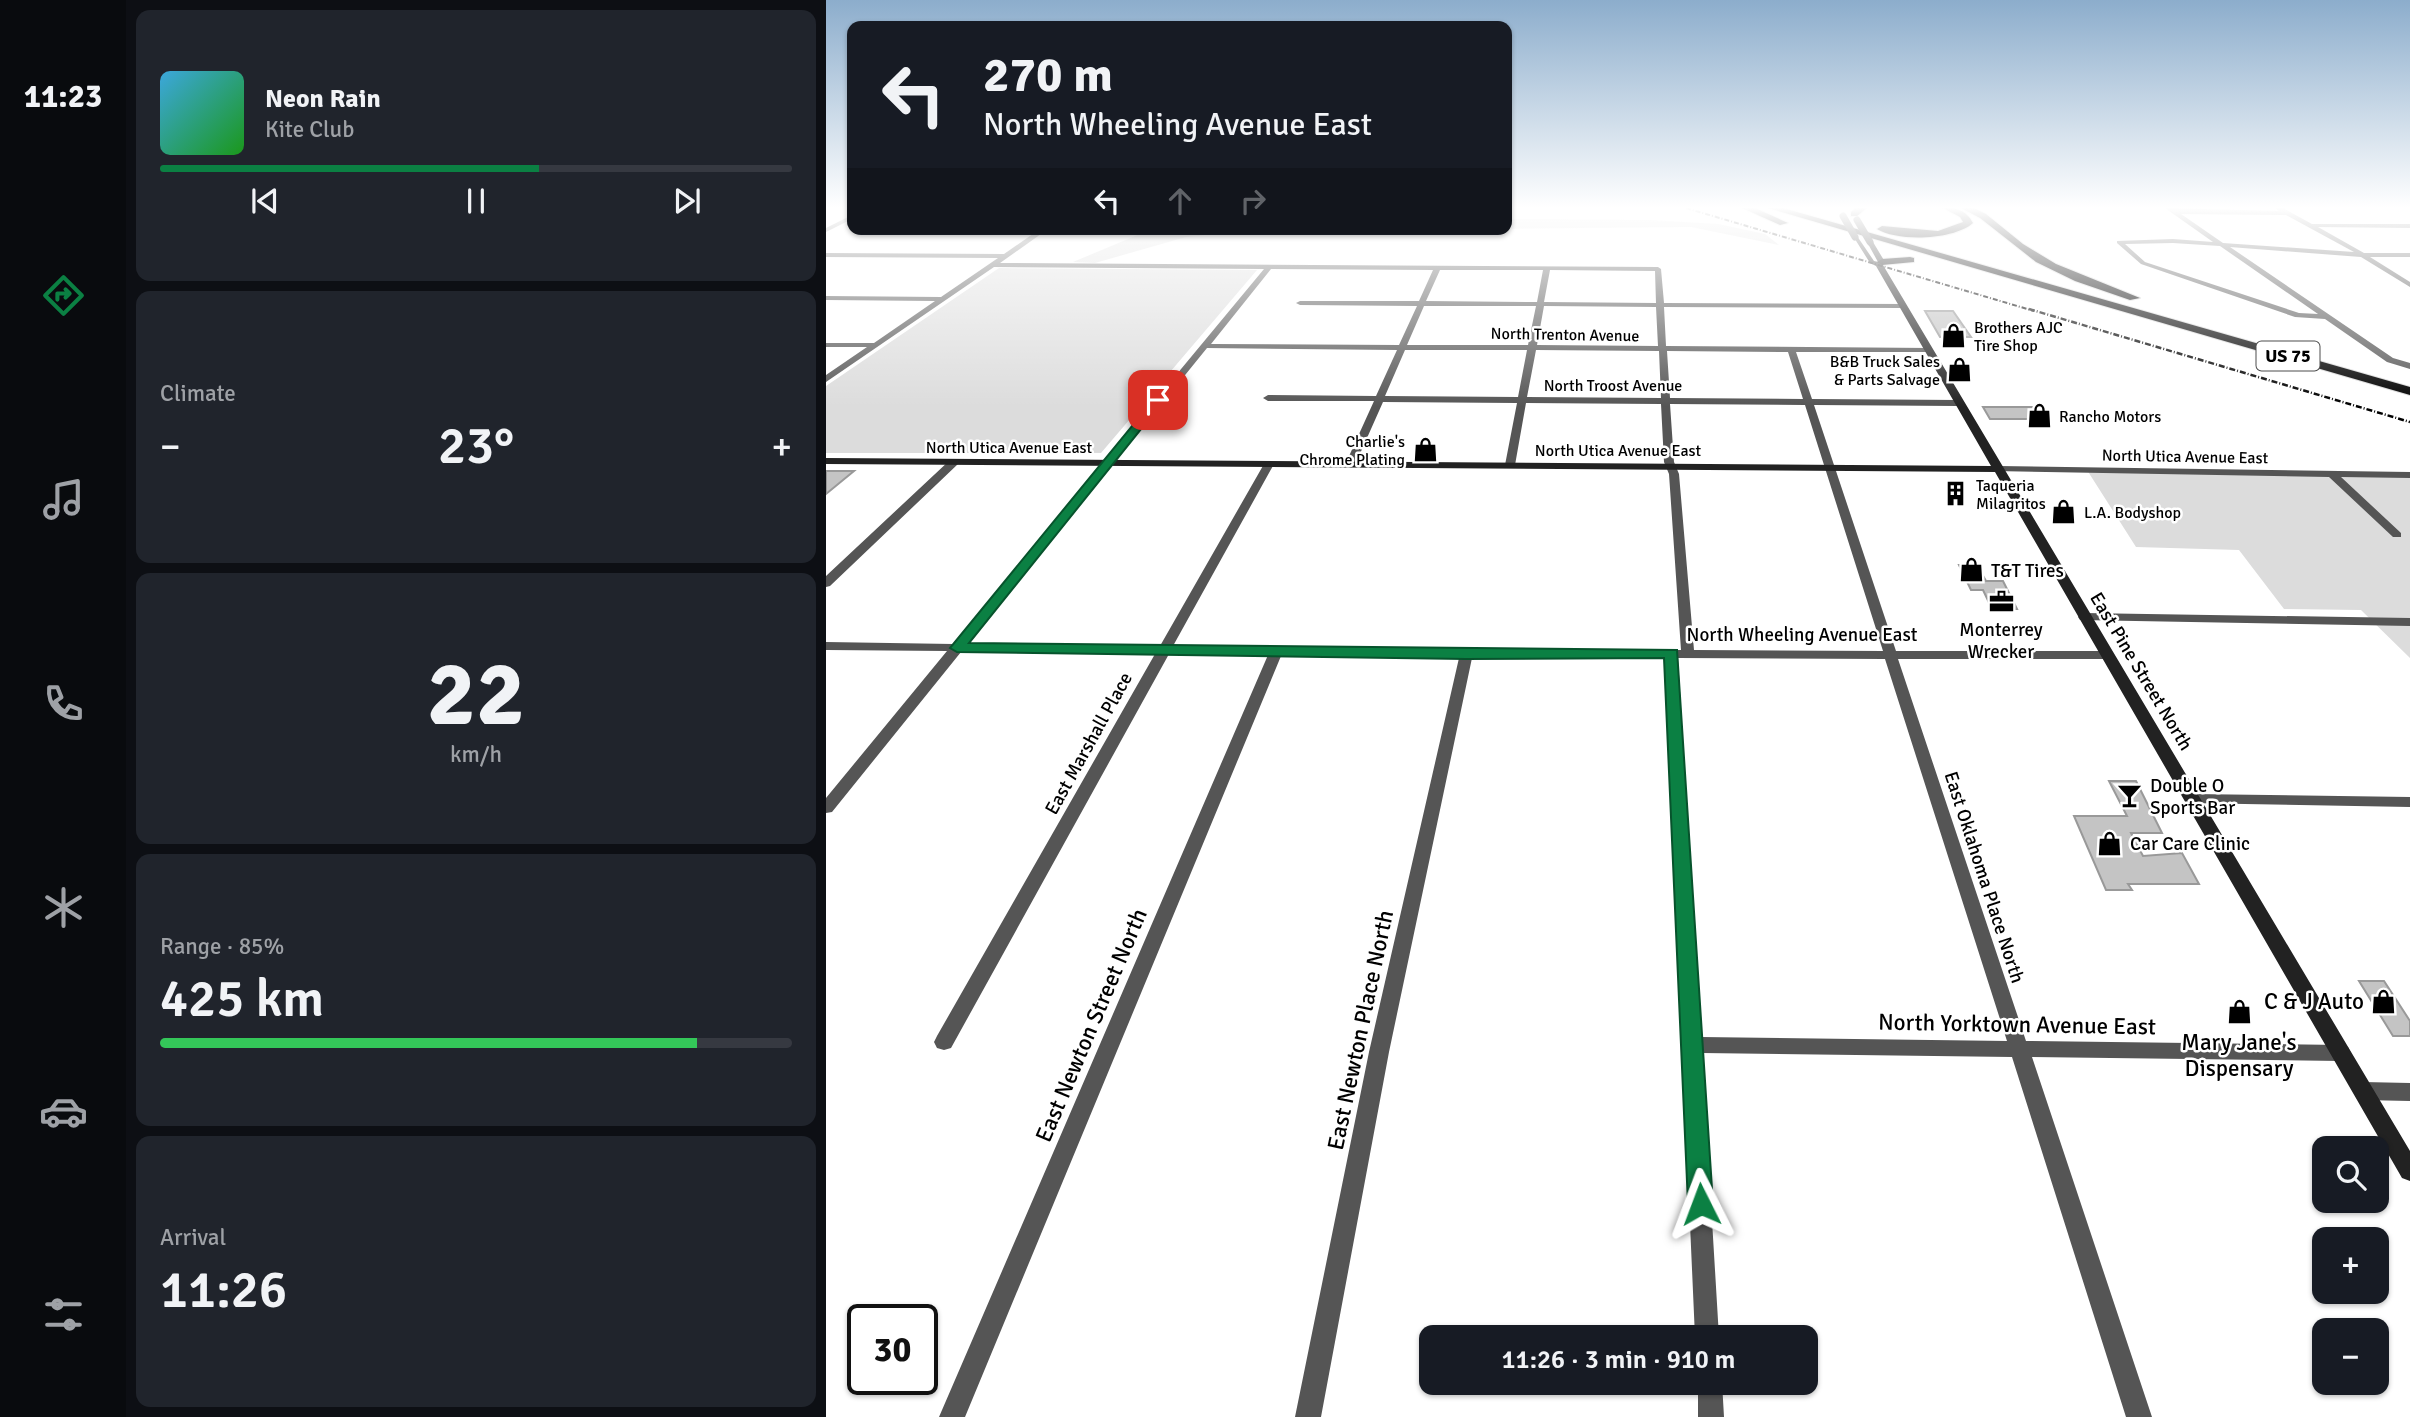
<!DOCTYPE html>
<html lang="en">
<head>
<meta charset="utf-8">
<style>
	:root { --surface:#171b24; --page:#20242c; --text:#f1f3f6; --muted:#9ea1a6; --line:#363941; --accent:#0b8043 }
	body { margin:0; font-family:Signika,sans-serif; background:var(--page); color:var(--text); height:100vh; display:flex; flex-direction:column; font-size:26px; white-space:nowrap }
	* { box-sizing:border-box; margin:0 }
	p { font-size:23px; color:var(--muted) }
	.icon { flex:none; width:38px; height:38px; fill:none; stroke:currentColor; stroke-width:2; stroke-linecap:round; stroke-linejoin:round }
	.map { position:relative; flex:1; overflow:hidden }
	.side { display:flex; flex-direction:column; gap:10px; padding:10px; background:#0d0f14; width:700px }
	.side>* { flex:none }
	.banner { position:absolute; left:21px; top:21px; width:665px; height:214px; border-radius:14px; box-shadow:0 2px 5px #0004; background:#171b24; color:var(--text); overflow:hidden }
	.buttons { position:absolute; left:1486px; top:1136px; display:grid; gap:14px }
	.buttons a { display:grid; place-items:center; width:77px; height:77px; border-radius:14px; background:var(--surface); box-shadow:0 2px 5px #0004; font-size:35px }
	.speed { position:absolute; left:21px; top:1304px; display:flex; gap:14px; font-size:35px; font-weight:700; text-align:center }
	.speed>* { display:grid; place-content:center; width:91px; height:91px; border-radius:50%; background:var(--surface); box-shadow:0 2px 5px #0004; line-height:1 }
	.speed .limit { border:4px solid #111; border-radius:10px; background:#fff; color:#111 }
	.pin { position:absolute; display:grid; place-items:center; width:60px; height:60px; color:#fff; margin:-30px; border-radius:14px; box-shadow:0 4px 10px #0006 }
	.me { position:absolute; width:77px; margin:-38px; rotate:357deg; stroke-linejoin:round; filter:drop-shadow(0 0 5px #0008) }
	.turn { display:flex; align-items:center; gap:24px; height:147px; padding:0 21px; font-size:32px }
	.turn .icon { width:91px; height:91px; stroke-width:2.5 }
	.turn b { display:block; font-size:49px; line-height:60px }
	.lanes { display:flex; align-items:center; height:66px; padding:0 21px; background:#0003; justify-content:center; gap:35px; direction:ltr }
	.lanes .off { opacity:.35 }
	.big { font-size:52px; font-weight:600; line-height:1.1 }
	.side .card { flex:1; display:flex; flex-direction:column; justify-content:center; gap:10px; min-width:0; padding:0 24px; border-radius:14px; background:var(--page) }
	.side .dial { align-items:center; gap:0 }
	.dial b { font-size:91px; line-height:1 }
	.song { display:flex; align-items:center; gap:21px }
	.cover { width:84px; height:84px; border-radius:10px; background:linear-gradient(135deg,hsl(200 70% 55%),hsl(120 70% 35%)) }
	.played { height:7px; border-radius:4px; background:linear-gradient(90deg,var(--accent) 60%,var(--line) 60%) }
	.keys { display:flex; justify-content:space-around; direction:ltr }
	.heat { display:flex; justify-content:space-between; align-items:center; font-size:38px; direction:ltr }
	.charge { height:10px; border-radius:5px; background:linear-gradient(90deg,#34c759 85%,var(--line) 0) }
	.trip { position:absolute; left:593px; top:1325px; width:399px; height:70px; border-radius:14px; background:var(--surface); box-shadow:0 2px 5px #0004; font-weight:600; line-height:70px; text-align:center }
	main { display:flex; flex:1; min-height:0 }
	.menu { display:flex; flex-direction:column; width:126px; justify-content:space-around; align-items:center; background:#090b0e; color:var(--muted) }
	.menu .icon { width:49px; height:49px }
	.menu .selected { color:var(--accent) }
	.menu b { font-size:32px; color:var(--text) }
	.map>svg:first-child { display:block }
	.green { fill:#dcdcdc }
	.building { fill:#c4c4c4; stroke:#999; stroke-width:2 }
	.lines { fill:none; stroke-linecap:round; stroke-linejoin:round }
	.highway-casing { stroke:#dbdbdb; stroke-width:2 }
	.street { fill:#555; fill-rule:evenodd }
	.secondary { fill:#222; fill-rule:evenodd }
	.highway { fill:#000; fill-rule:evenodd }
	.rail-far1 { stroke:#000; stroke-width:2; stroke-dasharray:5 2 1 2; stroke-linecap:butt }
	.rail { stroke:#000; stroke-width:2.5; stroke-dasharray:6 2 1 2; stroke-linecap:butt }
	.secondary-bridge { stroke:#222; stroke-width:7 }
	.route { fill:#0b8043; stroke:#07532c; stroke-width:2 }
	.labels { text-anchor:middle; stroke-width:5; stroke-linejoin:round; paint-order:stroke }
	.far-poi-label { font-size:16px; fill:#000; stroke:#fff; text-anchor:start }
	.far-street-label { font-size:16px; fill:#000; stroke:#fff }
	.shield { fill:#fff; stroke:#4c4c4c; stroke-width:2 }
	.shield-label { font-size:18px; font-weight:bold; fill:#000 }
	.poi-label { font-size:19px; fill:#000; stroke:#fff; text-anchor:start }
	.street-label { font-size:19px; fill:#000; stroke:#fff }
	.near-poi-label { font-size:23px; fill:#000; stroke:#fff; text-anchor:end }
	.near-street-label { font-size:23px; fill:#000; stroke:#fff }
</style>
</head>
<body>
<main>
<nav class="menu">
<b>11:23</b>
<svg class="icon selected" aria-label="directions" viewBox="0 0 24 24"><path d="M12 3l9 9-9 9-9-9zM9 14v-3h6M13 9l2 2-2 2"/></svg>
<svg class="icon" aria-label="music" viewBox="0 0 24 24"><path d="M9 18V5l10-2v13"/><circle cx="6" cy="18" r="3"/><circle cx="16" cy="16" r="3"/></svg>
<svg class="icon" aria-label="phone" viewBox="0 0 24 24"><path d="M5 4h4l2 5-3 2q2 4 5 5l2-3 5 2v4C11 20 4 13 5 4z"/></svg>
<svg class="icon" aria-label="climate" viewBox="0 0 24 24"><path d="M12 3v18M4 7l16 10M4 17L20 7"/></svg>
<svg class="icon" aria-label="car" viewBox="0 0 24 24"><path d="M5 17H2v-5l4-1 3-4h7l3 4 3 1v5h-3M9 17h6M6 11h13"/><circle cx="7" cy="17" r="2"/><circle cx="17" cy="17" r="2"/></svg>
<svg class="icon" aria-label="filters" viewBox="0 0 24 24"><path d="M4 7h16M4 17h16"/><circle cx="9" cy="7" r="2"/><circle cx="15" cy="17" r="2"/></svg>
</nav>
<section class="side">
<div class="card">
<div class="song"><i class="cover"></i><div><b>Neon Rain</b><p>Kite Club</p></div></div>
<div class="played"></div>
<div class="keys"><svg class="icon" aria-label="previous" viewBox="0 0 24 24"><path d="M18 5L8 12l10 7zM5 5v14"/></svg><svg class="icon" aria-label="pause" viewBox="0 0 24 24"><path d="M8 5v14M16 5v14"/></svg><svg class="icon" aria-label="next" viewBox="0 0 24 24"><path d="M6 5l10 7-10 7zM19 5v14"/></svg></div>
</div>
<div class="card"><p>Climate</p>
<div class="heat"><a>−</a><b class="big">23°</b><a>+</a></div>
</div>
<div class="card dial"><b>22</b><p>km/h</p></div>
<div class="card"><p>Range · 85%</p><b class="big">425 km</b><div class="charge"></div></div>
<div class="card"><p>Arrival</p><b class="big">11:26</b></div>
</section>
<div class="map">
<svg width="1584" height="1417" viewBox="0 0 1584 1417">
	<rect width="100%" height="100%" fill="#fff"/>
	<!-- green -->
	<path class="green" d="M681,219L824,220L892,224L939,234L953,245L865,227L659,229H681Z
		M326,229H437L360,237L269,263L247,262Z
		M173,268L431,270L275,453H0V386Z
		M1261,470L1584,474V658L1535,610L1458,609L1413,550L1310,547Z"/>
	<!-- building -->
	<path class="building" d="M1099,311H1127L1145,337H1114Z
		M1157,407H1213L1221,419H1164Z
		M0,471H28L0,494Z
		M1133,565H1151L1160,581H1177L1191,609H1166L1157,590H1145Z
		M1283,781H1310L1336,833H1305L1317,856L1356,853L1373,884H1302L1306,890H1280L1248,816H1301Z
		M1533,981H1558L1584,1021V1036H1567Z"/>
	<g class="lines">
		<defs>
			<path id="highway" d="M916,208H929L962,223L954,225Z
				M942,208H957L1584,387V395Z
				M1030,208H1041L1031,216H1025V212Z
				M1117,208C1131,208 1140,210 1147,223C1128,240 1072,242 1051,229L1056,226L1112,231L1137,222L1134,217Z
				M1135,208H1148L1160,214L1197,244L1230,264L1314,298L1304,300L1249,281L1210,262L1154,218Z
				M1084,257L1088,258V262L1056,265L1051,262L1056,259Z"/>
		</defs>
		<!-- highway casing -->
		<use href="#highway" class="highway-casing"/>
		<!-- street -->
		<path class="street" d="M1339,208L1453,211L1449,208H1457L1486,224H1584V228L1492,227L1538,253H1584V257H1544L1584,282V287L1535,257L1404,247L1567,358L1584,363V369L1561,362L1499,319L1469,317L1315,264L1291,243V241L1347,239L1387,242ZM1355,214L1460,215L1528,252L1397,243ZM1347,243L1394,246L1492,314L1473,313L1319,262L1299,244Z
			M26,215V219L0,232V228Z
			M214,229H222L174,263L832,267L835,269L838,303L1078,304L1079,306L1075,308L838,307L840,346L1104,348V352H970L986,399L1132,400L1137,403L1132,406L988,405L1070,651H1280L1287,655L1280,659H1072L1200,1041L1515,1045L1522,1047L1525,1053L1522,1059L1515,1061L1206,1057L1326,1417H1300L1186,1057L876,1053L893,1337H869L839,658H646L563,1052L495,1417H469L543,1052L633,658L455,656L139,1417H113L442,655L343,654L125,1048L118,1050L111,1048L108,1042L111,1036L329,654L135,652L6,812L0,813V798L121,651L0,650V642L127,644L438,269L168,267L0,382V375L41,347H0V343H48L109,301L0,300V296L115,297L172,258L0,257V253L178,254ZM445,269L607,270L593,301H474L470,303L474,305L591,306L573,345L385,344ZM614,270H717L711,302L600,301ZM724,270L829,271L830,303L718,302ZM598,306H710L702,345H581ZM718,306L830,307L832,346L711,345ZM381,348L571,350L550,396L442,395L437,398L442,401H548L519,465L524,468L529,465L557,402L691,403L679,465L684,468L689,465L700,403L835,404L838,462L843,474L855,650L347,646L448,464L443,461L438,464L334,646L141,644ZM579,350H701L692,397L559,396ZM710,350L833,351L835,398L701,397ZM841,351L962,352L977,399L844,398ZM844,404L979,405L1057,651L868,650L853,474L848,462ZM852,658L1059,659L1181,1041L875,1037Z
			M128,459L133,462L132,464L4,586L0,587V576L124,460Z
			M1172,466L1584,472V478L1515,477L1575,533V537H1567L1503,477L1168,471L1167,469Z
			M1258,613L1584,618V626L1254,620L1252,617L1254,614Z
			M1366,794L1584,797V807L1361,803L1358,799L1361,795Z
			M1537,1082L1584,1083V1101L1537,1100L1530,1097L1527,1091L1530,1085Z
			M872,1382H896L898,1417H872Z"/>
		<!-- secondary -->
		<path class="secondary" d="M1027,236H1031L1048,261L1052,262L1041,242L1044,240L1047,242L1059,262L1057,265L1584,1151V1181L1576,1178L1169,472L0,464V458L1165,466L1050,266L1044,263Z"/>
		<!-- highway -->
		<use href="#highway" class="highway"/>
		<!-- rail-far1 -->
		<path class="rail-far1" d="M860,208L1208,311"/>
		<!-- rail -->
		<path class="rail" d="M1203,309L1584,422"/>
		<!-- secondary-bridge -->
		<path class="secondary-bridge" d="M1017,216L1029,237
			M1031,220L1044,242"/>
	</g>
	<!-- sky -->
	<linearGradient id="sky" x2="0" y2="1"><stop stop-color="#8cadcc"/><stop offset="0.51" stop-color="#fff"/><stop offset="1" stop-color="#fff" stop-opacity="0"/></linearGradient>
	<rect width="1584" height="407" fill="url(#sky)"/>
	<!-- route -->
	<path class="route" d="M332,397L337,400L336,403L143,643L851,650L887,1204L883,1213L875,1216L866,1213L862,1204L838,658L640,659L131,652L124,648L329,398Z"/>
	<!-- icons -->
	<defs>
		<symbol id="shop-bare" viewBox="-9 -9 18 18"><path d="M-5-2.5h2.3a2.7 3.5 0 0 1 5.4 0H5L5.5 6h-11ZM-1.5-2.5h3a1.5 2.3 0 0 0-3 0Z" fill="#000" stroke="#fff" stroke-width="2.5" paint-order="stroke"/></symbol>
		<symbol id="building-bare" viewBox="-9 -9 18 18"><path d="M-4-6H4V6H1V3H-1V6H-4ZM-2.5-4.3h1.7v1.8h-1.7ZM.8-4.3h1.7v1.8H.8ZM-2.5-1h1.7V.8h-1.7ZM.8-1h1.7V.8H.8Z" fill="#000" stroke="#fff" stroke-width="2.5" paint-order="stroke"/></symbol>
		<symbol id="office-bare" viewBox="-9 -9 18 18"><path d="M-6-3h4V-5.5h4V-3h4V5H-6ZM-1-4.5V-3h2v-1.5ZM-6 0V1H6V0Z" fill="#000" stroke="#fff" stroke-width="2.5" paint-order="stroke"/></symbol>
		<symbol id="bar-bare" viewBox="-9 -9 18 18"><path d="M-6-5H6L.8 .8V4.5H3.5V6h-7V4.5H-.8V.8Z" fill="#000" stroke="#fff" stroke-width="2.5" paint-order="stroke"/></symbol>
	</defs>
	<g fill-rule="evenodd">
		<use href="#shop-bare" x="1110" y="318" width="35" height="35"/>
		<use href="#shop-bare" x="1116" y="352" width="35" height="35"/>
		<use href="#shop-bare" x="1196" y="398" width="35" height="35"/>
		<use href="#shop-bare" x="582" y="432" width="35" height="35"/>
		<use href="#building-bare" x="1112" y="476" width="35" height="35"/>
		<use href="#shop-bare" x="1220" y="494" width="35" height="35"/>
		<use href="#shop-bare" x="1128" y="552" width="35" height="35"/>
		<use href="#office-bare" x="1158" y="584" width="35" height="35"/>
		<use href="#bar-bare" x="1286" y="778" width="35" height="35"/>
		<use href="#shop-bare" x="1266" y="826" width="35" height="35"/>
		<use href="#shop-bare" x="1540" y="984" width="35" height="35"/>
		<use href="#shop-bare" x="1396" y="994" width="35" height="35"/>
	</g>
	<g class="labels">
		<!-- far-poi labels -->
		<g class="far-poi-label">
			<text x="1148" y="333">Brothers AJC<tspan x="1148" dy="18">Tire Shop</tspan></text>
			<text x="1114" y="367" text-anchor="end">B&amp;B Truck Sales<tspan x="1114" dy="18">&amp; Parts Salvage</tspan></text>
			<text x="1233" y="422">Rancho Motors</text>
			<text x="579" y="447" text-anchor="end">Charlie's<tspan x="579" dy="18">Chrome Plating</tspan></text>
			<text x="1150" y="491">Taqueria<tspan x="1150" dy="18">Milagritos</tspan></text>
			<text x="1258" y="518">L.A. Bodyshop</text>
		</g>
		<!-- far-street labels -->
		<g class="far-street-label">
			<text transform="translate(739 334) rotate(1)" y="6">North Trenton Avenue</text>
			<text x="787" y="391">North Troost Avenue</text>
			<text x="183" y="453">North Utica Avenue East</text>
			<text x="792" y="456">North Utica Avenue East</text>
			<text transform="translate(1359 456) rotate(1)" y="6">North Utica Avenue East</text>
		</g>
		<!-- shield labels -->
		<rect class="shield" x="1430.5" y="341.5" width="63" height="29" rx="5"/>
		<g class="shield-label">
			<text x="1462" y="362">US 75</text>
		</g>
		<!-- poi labels -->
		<g class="poi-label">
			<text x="1165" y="577">T&amp;T Tires</text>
			<text x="1175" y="636" text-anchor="middle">Monterrey<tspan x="1175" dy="22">Wrecker</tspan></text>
			<text x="1324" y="792">Double O<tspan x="1324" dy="22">Sports Bar</tspan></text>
			<text x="1304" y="850">Car Care Clinic</text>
		</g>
		<!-- street labels -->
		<g class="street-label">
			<text x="976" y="641">North Wheeling Avenue East</text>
			<text transform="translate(1316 671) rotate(59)" y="7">East Pine Street North</text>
			<text transform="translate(262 743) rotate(-61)" y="7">East Marshall Place</text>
			<text transform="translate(1159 877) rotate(72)" y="7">East Oklahoma Place North</text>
		</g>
		<!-- near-poi labels -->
		<g class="near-poi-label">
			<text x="1538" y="1009">C &amp; J Auto</text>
			<text x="1413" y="1050" text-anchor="middle">Mary Jane's<tspan x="1413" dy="26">Dispensary</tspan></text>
		</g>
		<!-- near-street labels -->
		<g class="near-street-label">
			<text transform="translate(1191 1024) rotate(1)" y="8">North Yorktown Avenue East</text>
			<text transform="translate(265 1025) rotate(-67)" y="8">East Newton Street North</text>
			<text transform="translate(534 1030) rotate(-78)" y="8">East Newton Place North</text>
		</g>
	</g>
</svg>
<div class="buttons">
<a><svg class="icon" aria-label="search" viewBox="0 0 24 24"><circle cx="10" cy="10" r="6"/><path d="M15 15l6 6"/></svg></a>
<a>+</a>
<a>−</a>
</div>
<div class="speed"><div class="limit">30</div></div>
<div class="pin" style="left:332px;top:400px;background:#d93025"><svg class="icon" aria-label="arrive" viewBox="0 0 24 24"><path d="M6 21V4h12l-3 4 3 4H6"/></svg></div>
<svg class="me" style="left:875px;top:1204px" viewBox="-20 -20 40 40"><path d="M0-17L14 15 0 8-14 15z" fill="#0b8043" stroke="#fff" stroke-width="4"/></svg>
<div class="trip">11:26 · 3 min · 910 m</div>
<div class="banner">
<div class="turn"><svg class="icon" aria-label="left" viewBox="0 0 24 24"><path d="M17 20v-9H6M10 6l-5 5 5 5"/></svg><div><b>270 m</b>North Wheeling Avenue East</div></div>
<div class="lanes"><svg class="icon" aria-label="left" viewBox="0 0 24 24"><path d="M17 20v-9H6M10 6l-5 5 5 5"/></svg><svg class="icon off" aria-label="ahead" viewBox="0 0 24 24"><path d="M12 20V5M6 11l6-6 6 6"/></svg><svg class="icon off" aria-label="right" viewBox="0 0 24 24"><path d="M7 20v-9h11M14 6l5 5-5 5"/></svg></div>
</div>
</div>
</main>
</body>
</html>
